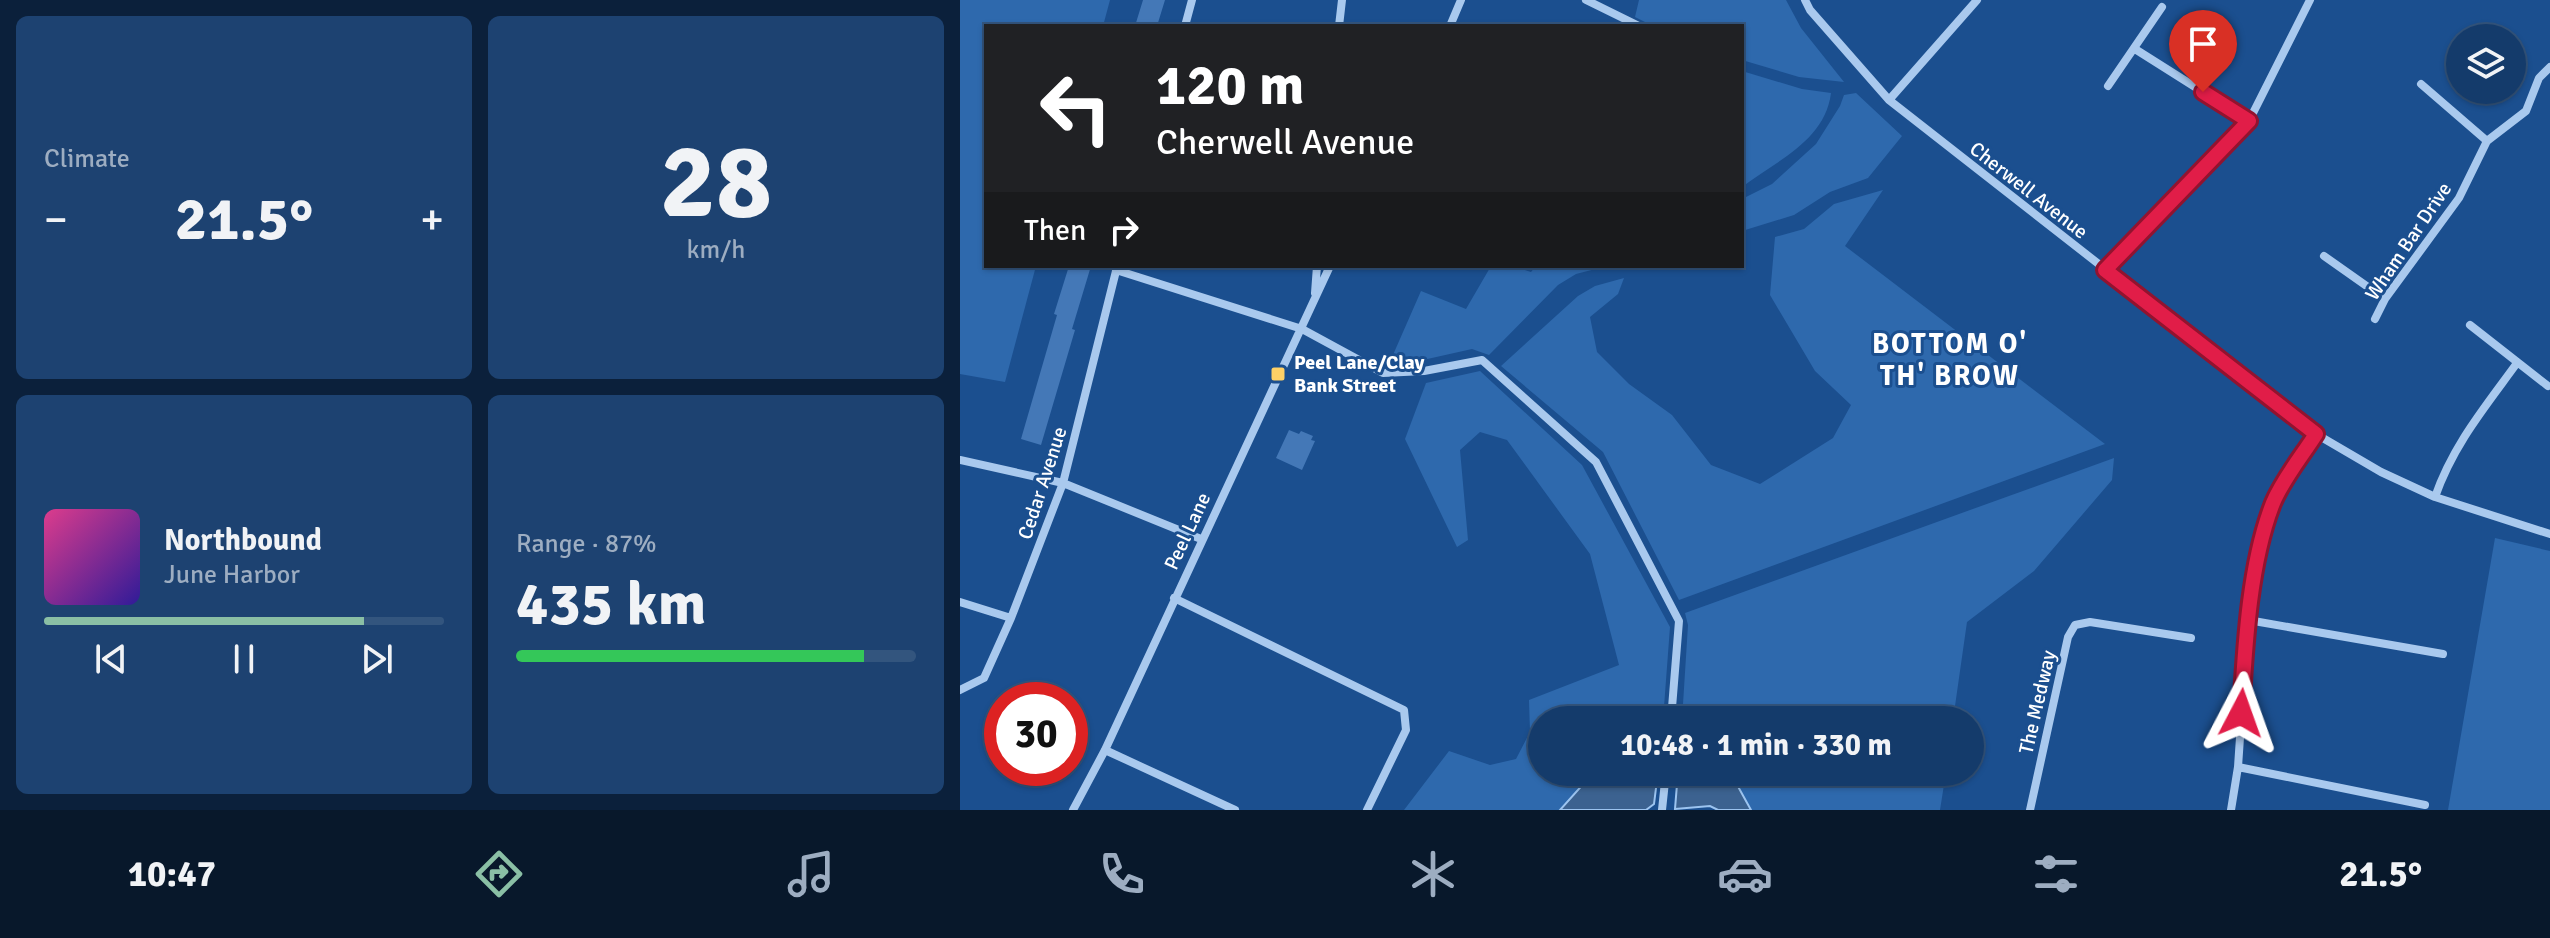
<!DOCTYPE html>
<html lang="en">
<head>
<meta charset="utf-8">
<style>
	:root { --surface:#143b6b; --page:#1d4271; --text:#f1f3f6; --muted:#9dadc1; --line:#33557e; --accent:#8abfa5 }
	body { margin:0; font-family:Signika,sans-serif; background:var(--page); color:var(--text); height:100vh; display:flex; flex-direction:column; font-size:30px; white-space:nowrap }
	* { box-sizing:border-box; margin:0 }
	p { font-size:26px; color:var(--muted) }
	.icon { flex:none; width:44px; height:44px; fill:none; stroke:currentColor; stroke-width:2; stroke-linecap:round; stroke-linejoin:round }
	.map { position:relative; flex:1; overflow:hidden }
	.drawer { display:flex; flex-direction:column; gap:16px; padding:16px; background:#0b203b; width:960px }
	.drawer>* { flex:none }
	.hud { position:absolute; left:24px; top:24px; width:760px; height:244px; border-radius:0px; box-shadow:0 2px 6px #0004,0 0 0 2px var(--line); background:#202124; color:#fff; overflow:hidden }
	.controls { position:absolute; left:1486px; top:24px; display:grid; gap:16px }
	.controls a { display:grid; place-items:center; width:80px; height:80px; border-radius:50%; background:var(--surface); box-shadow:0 2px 6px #0004,0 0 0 2px var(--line); font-size:40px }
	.speed { position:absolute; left:24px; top:682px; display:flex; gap:16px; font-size:40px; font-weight:700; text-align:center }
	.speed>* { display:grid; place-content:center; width:104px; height:104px; border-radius:50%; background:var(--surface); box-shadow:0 2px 6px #0004,0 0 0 2px var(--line); line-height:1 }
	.speed .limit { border:12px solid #d22; background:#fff; color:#111 }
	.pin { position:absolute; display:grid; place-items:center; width:68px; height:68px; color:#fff; margin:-82px -34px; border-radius:50% 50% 50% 0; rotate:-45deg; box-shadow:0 0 8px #0007 }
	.pin .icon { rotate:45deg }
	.me { position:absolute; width:88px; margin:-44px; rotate:4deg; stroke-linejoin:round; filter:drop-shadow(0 0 6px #0008) }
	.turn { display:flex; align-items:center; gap:28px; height:168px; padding:0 40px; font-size:36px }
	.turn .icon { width:104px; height:104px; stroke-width:2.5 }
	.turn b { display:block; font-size:56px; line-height:68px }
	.then { display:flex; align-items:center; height:76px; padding:0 40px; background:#0003; gap:16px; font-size:30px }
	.big { font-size:60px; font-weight:700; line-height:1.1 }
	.drawer .tile { flex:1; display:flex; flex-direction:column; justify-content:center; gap:12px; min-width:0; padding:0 28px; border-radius:12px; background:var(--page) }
	.drawer .dial { align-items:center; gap:0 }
	.dial b { font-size:104px; line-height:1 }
	.song { display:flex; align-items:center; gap:24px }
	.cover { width:96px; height:96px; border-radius:12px; background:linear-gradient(135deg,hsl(330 70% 55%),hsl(250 70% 35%)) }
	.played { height:8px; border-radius:4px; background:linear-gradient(90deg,var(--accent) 80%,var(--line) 80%) }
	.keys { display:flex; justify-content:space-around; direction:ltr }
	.heat { display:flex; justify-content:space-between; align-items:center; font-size:44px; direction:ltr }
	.charge { height:12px; border-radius:6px; background:linear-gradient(90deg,#34c759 87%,var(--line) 0) }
	.drawer .tiles { flex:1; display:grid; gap:16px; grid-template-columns:repeat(2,1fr) }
	.trip { position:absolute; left:568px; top:706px; width:456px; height:80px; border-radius:40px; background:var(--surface); box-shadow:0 2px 6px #0004,0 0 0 2px var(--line); font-weight:700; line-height:80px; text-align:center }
	.tab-bar { display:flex; height:128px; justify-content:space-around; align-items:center; background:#08182b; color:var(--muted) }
	.tab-bar .icon { width:56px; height:56px }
	.tab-bar .current { color:var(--accent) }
	.tab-bar b { font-size:36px; color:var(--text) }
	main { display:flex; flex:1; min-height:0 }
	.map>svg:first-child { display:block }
	.green { fill:#2e69ad }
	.water { fill:#3c6290; stroke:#9cc4f0; stroke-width:2 }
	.building { fill:#4478b7 }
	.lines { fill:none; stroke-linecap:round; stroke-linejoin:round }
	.minor { stroke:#a9c9ee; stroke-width:8 }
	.route-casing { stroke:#92132f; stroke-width:20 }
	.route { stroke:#e11d48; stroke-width:14 }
	.poi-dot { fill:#ffd166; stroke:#1b4f8f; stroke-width:3 }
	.labels { text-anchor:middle; stroke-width:6; stroke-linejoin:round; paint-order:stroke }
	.street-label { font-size:20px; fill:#fff; stroke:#1b4f8f }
	.poi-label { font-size:20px; font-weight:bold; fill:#fff; stroke:#1b4f8f; text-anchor:start }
	.district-label { font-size:28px; font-weight:bold; letter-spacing:2px; fill:#fff; stroke:#1b4f8f }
</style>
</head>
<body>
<main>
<section class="drawer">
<div class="tiles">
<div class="tile"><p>Climate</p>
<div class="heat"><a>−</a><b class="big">21.5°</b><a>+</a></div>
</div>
<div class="tile dial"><b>28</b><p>km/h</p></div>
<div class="tile">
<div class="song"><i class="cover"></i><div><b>Northbound</b><p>June Harbor</p></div></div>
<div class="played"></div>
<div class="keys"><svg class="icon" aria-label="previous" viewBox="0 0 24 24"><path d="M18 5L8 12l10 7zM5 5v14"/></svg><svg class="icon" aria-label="pause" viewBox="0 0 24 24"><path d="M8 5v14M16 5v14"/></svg><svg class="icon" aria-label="next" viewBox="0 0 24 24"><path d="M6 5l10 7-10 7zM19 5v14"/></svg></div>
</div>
<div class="tile"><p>Range · 87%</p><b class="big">435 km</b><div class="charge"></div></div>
</div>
</section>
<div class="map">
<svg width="1590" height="810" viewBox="0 0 1590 810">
	<rect width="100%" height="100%" fill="#1b4f8f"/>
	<!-- green -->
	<path class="green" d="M0,0H150L143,26H26V266H76L45,382L0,374Z
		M679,0H826L841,28L884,82L839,77L782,60V26H693L675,17Z
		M782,71L842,89L871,93C865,141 816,161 782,187Z
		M896,93L942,136L908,178L870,192L834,215L782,231V199L812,184L856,144L880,106L884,95Z
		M923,190L885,246L1145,444L719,600L643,452L541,366L618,296L635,286L664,278L658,294L630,317L637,352L669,384L712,415L751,465L800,484L873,438L891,405L855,371L810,295L815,237L844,229L874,204Z
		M531,266H553L571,272L576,266H647L616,274L598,285L529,355L512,349L454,362L429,364L461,291L506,309Z
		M520,371L622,465L710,627L703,720H582V772H634L600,810H444L489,751L530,765L556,759L570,732L569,700L659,665L630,554L547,440L520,432L500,450L508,540L497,547L445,439L466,383Z
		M1154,458L1152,480L1074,571L1007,622L993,720H722L728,625L725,613Z
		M1535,538L1590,551V810H1488Z
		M770,772H986L980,810H791Z"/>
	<!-- water -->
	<path class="water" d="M634,772H698L694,804L686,810H600Z
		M718,772H770L791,810H758L750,806L715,809Z"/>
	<!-- building -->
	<path class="building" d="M183,0H205L197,26H175Z
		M109,266H131L112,329L115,330L81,445L61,439L97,315L94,314Z
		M329,430L339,434L341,431L353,436L351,440L355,441L342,470L316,458Z"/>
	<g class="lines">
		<!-- minor -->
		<path class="minor" d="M626,0L679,26
			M845,0L850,10L929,100L1356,434L1421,472L1475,497L1590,534
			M225,26L232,0
			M379,26L382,0
			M490,26L501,0
			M1175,49L1289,121
			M1461,84L1527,141
			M1148,86L1202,7
			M929,100L1017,0
			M1364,256L1425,299
			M156,270L342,329L423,373L464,371L522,360L636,462L719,621L711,720
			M1145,270L1289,121L1350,0
			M355,293L357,266
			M1415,319L1425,299L1499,198L1527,141L1566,111L1579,78L1590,67
			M1510,325L1588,386
			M0,460L103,483L241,539
			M1475,497C1493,445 1525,407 1557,363
			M214,598L444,710L446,730L407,810
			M0,602L51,618
			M1288,620L1483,654
			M0,690L24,678L51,618L103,483L157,267
			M145,750L275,810
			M1278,767L1465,805
			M113,810L145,750L370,266
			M702,810L706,772
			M1070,810L1108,637L1115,625L1130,622L1231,638
			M1271,810L1278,767L1288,620L1307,523L1314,500L1356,434"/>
	</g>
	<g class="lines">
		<defs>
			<path id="route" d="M1243,92L1289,121L1145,270L1356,434C1342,456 1323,479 1313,503C1289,564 1285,647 1281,713"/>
		</defs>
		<!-- route casing -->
		<use href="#route" class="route-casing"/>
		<!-- route -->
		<use href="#route" class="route"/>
	</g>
	<!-- markers -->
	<rect class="poi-dot" x="310" y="366" width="16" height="16" rx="4"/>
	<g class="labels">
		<!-- street labels -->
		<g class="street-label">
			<text transform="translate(1069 190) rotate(38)" y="7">Cherwell Avenue</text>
			<text transform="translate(1448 241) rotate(-56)" y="7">Wham Bar Drive</text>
			<text transform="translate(82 483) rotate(-72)" y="7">Cedar Avenue</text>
			<text transform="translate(227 531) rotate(-65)" y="7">Peel Lane</text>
			<text transform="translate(1077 702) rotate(-77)" y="7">The Medway</text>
		</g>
		<!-- poi labels -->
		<g class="poi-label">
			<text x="334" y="369">Peel Lane/Clay<tspan x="334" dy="23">Bank Street</tspan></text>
		</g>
		<!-- district labels -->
		<g class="district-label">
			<text x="990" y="353">BOTTOM O'<tspan x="990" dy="32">TH' BROW</tspan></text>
		</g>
	</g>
</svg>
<div class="controls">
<a><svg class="icon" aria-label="layers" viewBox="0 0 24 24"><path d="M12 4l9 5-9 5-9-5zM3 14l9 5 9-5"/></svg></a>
</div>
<div class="speed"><div class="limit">30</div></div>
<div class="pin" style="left:1243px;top:92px;background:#d93025"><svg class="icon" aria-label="arrive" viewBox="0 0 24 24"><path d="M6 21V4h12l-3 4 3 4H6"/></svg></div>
<svg class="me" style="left:1281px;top:713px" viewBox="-20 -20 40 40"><path d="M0-17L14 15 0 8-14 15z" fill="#e11d48" stroke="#fff" stroke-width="4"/></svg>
<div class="trip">10:48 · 1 min · 330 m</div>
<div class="hud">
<div class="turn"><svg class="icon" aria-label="left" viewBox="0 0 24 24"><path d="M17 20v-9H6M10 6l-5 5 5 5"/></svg><div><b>120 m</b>Cherwell Avenue</div></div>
<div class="then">Then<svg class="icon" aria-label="right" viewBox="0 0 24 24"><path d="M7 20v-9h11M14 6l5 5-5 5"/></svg></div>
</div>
</div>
</main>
<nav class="tab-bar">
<b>10:47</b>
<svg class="icon current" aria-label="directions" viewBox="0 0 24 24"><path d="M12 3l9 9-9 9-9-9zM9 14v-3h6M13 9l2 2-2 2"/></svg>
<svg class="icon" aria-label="music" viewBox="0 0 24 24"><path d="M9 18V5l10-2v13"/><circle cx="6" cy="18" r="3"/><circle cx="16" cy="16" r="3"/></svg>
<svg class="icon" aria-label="phone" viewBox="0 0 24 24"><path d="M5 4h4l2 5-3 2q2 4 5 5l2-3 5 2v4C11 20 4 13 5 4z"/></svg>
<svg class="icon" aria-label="climate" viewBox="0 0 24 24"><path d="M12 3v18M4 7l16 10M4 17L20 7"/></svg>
<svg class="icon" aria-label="car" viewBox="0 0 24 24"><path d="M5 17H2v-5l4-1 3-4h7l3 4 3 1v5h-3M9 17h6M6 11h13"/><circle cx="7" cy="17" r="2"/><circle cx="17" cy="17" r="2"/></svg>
<svg class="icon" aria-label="filters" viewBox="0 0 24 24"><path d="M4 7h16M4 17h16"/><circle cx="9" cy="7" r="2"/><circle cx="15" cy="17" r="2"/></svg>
<b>21.5°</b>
</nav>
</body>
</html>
